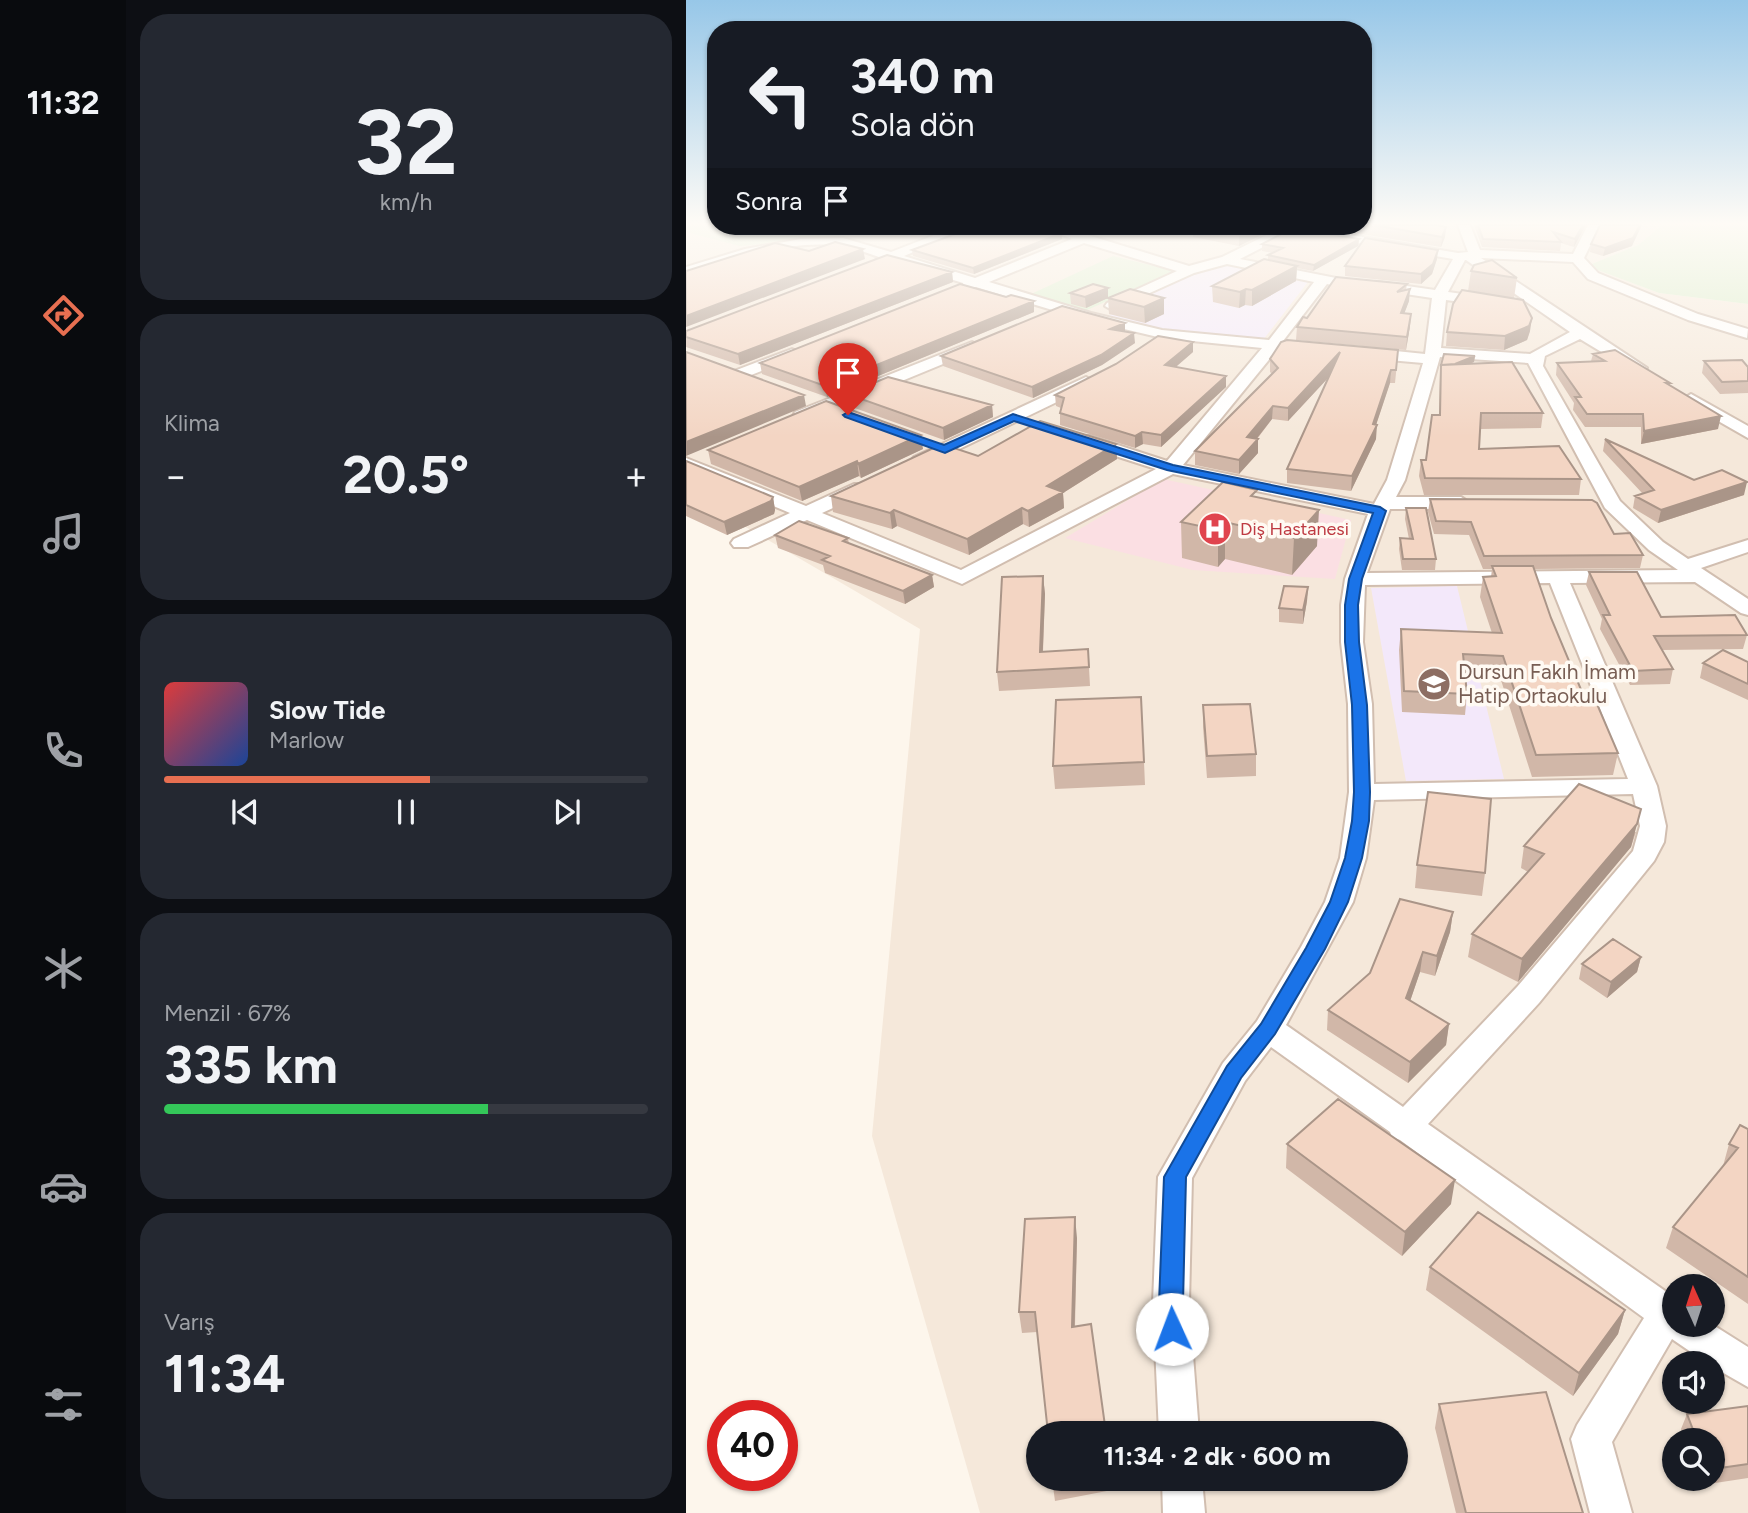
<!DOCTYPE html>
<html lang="tr">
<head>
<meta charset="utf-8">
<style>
	:root { --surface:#171b24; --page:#242831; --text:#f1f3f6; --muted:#9ea1a6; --line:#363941; --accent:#e76f51 }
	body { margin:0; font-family:Figtree,sans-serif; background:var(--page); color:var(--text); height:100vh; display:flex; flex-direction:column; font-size:26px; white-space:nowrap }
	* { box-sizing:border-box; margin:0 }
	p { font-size:23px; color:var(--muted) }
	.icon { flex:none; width:38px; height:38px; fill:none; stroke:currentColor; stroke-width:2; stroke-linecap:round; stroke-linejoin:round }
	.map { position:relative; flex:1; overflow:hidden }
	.details { display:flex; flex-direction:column; gap:14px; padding:14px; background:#0d0f14; width:560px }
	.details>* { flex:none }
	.top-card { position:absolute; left:21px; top:21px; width:665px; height:214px; border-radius:28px; box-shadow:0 2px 5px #0004; background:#171b24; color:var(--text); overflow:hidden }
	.needle { width:46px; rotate:357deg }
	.fabs { position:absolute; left:976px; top:1274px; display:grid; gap:14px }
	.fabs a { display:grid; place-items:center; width:63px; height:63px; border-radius:50%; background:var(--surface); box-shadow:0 2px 5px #0004; font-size:35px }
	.speed { position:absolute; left:21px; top:1400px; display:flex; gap:14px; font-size:35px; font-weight:700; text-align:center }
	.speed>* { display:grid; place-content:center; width:91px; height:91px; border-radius:50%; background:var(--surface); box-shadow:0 2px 5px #0004; line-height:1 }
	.speed .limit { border:10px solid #d22; background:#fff; color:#111 }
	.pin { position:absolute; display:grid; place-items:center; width:60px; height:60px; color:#fff; margin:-72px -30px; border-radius:50% 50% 50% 0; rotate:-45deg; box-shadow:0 0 7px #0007 }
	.pin .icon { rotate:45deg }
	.me { position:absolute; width:77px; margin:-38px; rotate:358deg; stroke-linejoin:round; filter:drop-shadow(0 0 5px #0008) }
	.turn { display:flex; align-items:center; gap:24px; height:147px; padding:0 28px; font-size:32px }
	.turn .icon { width:91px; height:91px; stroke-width:2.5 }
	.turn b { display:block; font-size:49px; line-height:60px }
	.then { display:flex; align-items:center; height:66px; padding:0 28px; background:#0003; gap:14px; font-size:26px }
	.big { font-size:52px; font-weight:700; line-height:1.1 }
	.details .widget { flex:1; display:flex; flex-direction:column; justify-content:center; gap:10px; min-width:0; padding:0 24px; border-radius:28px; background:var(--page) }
	.details .dial { align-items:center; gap:0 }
	.dial b { font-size:91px; line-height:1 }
	.song { display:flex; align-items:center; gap:21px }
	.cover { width:84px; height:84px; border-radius:10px; background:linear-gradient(135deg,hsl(0 70% 55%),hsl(220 70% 35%)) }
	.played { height:7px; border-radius:4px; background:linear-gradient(90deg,var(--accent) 55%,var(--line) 55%) }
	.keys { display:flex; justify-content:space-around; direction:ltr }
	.heat { display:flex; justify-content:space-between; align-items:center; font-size:38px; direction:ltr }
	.charge { height:10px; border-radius:5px; background:linear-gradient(90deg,#34c759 67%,var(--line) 0) }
	.trip { position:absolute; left:340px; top:1421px; width:382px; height:70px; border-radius:35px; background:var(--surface); box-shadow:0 2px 5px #0004; font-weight:700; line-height:70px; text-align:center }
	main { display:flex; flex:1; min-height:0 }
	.menu { display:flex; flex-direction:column; width:126px; justify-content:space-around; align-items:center; background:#090b0e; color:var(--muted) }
	.menu .icon { width:49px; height:49px }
	.menu .on { color:var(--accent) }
	.menu b { font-size:32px; color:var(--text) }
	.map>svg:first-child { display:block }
	.residential { fill:#f5e8da; fill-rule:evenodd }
	.education { fill:#f3e8fa }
	.medical { fill:#fbdfe3 }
	.green { fill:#d8ecc9 }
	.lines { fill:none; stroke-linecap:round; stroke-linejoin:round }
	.minor-casing { stroke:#d1beb0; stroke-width:4 }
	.minor { fill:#fff; fill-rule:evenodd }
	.wall { fill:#d1b7a8 }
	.shaded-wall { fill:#aa9588 }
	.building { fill:#f3d5c3; stroke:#aa9588; stroke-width:2 }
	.route { fill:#1a73e8; stroke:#114b97; stroke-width:2 }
	.labels { text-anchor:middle; stroke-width:7; stroke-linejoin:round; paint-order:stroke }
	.far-health-label { font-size:18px; fill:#be3a42; stroke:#fffaf3; text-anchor:start }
	.education-label { font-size:21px; fill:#785e54; stroke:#fffaf3; text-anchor:start }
</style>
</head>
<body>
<main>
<nav class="menu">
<b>11:32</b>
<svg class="icon on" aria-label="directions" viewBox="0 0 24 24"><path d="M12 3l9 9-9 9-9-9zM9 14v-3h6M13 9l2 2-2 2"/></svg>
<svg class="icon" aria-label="music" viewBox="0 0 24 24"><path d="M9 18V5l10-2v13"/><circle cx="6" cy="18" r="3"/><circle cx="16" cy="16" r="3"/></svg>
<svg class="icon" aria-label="phone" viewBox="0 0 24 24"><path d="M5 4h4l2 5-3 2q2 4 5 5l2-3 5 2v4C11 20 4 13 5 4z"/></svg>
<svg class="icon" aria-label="climate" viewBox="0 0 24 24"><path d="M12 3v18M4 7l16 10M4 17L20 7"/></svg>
<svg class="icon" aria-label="car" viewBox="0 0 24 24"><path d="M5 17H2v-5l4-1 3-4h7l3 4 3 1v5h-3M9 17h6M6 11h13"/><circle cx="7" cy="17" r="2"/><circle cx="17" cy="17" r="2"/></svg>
<svg class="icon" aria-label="filters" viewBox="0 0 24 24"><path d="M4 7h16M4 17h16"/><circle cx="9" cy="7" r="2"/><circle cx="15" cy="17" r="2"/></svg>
</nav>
<section class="details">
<div class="widget dial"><b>32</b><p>km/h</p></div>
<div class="widget"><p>Klima</p>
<div class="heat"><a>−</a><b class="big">20.5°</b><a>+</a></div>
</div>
<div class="widget">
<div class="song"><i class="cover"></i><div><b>Slow Tide</b><p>Marlow</p></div></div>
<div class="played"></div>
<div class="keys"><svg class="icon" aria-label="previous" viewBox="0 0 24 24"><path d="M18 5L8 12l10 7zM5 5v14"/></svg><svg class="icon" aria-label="pause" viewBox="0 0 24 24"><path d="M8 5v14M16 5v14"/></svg><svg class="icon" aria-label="next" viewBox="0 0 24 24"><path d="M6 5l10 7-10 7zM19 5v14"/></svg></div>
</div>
<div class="widget"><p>Menzil · 67%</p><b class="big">335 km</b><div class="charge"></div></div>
<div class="widget"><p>Varış</p><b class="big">11:34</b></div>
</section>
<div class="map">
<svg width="1062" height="1513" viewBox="0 0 1062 1513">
	<rect width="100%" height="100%" fill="#fdf6ec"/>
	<!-- residential -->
	<path class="residential" d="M0,225H976L952,245L902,266L973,293L1062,304V1513H294L186,1136L234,629L0,492ZM989,1286H1027V1325H989ZM989,1363H1027V1402H989ZM352,1433H709V1479H352ZM989,1440H1027V1479H989Z"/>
	<!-- education -->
	<path class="education" d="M538,265L622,282L577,340L469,330L437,324L420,317L496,279Z
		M771,586L818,779L720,781L685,588Z"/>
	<!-- medical -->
	<path class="medical" d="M477,479L665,520L649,579L507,570L379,538Z"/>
	<!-- green -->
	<path class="green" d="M0,225L172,226L151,237L54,246L0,232Z
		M976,225H1062V304L973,293L901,266L952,245Z
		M427,256L488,271L399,311L343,295Z"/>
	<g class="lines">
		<defs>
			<path id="minor" d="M772,225H784L794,250L887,254L902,225H914L898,258L912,273L1012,314L1062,329L1061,338L1002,320L902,279L887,262L795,258L961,368L959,371H947L894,339L859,356L857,366L934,501L977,542L1002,559L1062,540V552L1015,568L1062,599V615L1055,613L1009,582L884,583L971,786L980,826L978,842L968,861L853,1003L742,1124L989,1298V1325H1027L1062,1347V1387L1027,1367V1363H1021L986,1339L926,1442L946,1513H904L885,1439L891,1425L958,1318L714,1140L706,1137L704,1132L585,1047L559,1081L506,1178L503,1303L513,1433H473L467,1303L472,1177L537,1063L571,1021L615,947L639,902L654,858L663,792L662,704L655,642V605L659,579L682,514L487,474L276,584L121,520L62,547H48L45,543L48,539L104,513L0,469V458L120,506L168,484H182L184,488L182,492L136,513L275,570L470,469L392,444L389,440L392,436H404L481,461L576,348L476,338L396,319L290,287L278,288L277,283L206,261L192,263L190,260L193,257C181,253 168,248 156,246C102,238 50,262 0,275V267L59,249L115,239L157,238L205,252L272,226H289L218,256L289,278L386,239L355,226H372L503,266L536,257L591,230L585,226H612L772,253L782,252ZM606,232L767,259L749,290L693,282L686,286L693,290L746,298L739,354L680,348L672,353L680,358L737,363L701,480L688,504L497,465L591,350L604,349L607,346L604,343L597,341L641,284L650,286L657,282L650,278L554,259ZM398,243L491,271L421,303L419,306L426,310L508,273L541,264L628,282L583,340L476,330L405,313L303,282ZM779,260H780L884,332L844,354L755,348L760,300L806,306L813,302L806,298L762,292ZM754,357L842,363L919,508L963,550L992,570L681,573L704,509H775L784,503L775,497H710L719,480ZM864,583L942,779L688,784L686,704L677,642L679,585ZM947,794L954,826L947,851L831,987L717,1107L600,1025L667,902L680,858L688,800Z
				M286,342L294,347L291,350L121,420L115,421L107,416L109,412Z
				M106,349L111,351L114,354L111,357L60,377L54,379L46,374L48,371Z
				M400,377L408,382L406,385L240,465H228L225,461L228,457Z
				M1005,394L1062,426V438L999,402L997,399Z
				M476,1479H516L519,1513H477Z"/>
		</defs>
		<!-- minor casing -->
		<use href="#minor" class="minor-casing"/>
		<!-- minor -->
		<use href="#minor" class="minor"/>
	</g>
	<!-- wall -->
	<path class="wall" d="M751,225L760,227L759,237L755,247L626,226Z
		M788,225H900L888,247L875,243L874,251L796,247Z
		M507,226H586V230L553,246L507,237Z
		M332,227L376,233V239L288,274L227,256L226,250Z
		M673,239L672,246L627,271L611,268L610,281L566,306L559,305L553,308L527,302L526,286L582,260V255L588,253L576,251V244Z
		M905,244L946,246L917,256L904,252Z
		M751,259L746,274L735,284L659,276V266Z
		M785,271L831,278L828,298L844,331L841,340L818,350L760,346L761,332L782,291Z
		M266,272L267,282L54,365L0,347V331Z
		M721,284L720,290L723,301L718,313L724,326L720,350L610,340L611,327L621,318Z
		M422,288V298L400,308L385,304L384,293Z
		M320,297L348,312L141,397L76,374L74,363Z
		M422,298H478V314L459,323L423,314Z
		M439,323V332L449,343L416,365L347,398L257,366L255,356Z
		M507,352L490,367L540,387L475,447L457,444L449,448L374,425V413L375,408L370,406L369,395Z
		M907,354L984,383V385L1032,429L955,444V427H899L887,410L888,403L870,375L871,363L905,361Z
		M789,356L788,362L784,364L857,413L855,428L794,429L793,449L895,479L893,495H738L733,476L735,460H740L753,415L754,371Z
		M584,359L711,363L709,383H704L690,425V439L665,491L601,483V469L644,376L602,421L586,419L571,439H572V453L553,474L509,465V451L586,374L584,372Z
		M1018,361L1062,367V393L1034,394L1016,373Z
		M161,394L306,405L307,417L258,440L163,406Z
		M919,439L1008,480L1058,495L972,523L947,508L949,496L956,493L917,451Z
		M430,444L431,459L377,493L378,508L343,527L337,524L283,555L211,526L206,529L147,512L145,496L292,456Z
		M237,449L175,478L173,476L116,501L25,464L22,450Z
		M0,461L87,497L89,510L88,514L41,535L0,516Z
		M571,497L631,546L606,575L539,559L532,567L496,558L495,522Z
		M744,499L928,534L957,555L954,568L848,569L865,618L901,704L932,753L927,775L846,777L814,677L779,675L781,694L779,715L716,712L713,650L715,629L806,633L794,597L797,577H805L806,569H797L783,535L748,534L742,512Z
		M720,508L750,559L749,570H716L713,549L714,538L723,539L719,519Z
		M89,535L162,538L163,544L246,575L248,587L219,604L139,573L137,565L92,548Z
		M903,572L975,617L1061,635L1057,649L976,650L987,669L984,684L944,685L914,629L916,619L900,585Z
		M357,576L359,594L357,652L402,649L404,686L313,691L311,672Z
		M622,587L621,601L617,624L593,622V608Z
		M1062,662V700L1014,678L1017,663Z
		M517,705L570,754V776L521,778L517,727Z
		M458,762L459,785L369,789L367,766Z
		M950,832L945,847L832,982L782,957L786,934L842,872L835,868L838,846Z
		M731,865L799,873L796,896L729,888Z
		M767,912L764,932L749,976L734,972L724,1001L763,1024L760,1045L722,1083L641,1030L642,1010Z
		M955,957L951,972L921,998L893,979L896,964Z
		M1062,1129V1304L980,1248L987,1227L1037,1166L1043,1144Z
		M601,1144L765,1204L716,1256L600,1168Z
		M391,1238L389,1327L351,1332L336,1333L333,1312Z
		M744,1267L939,1310L932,1334L887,1396L740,1290Z
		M753,1404L897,1513H770L749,1428Z
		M1062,1406V1478L1016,1485L1014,1479H1027V1440H999L995,1429L1001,1414Z
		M366,1479H425L426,1490L369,1501Z"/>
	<!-- shaded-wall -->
	<path class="shaded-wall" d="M897,225H900L888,247L889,239Z
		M954,225H956L946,246L917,256L919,248Z
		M572,226H586V230L553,246V235Z
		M760,227L759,237L755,247L756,237Z
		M376,233V239L288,274L287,268Z
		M673,239L672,246L627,271L628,265Z
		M177,249L179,259L0,327V316Z
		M752,250L751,259L746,274L735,284V274Z
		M611,266L610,281L566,306V290Z
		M266,272L267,282L54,365L52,354Z
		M422,288V298L400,308L399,297Z
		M560,289L559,305L553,308L554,292Z
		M724,289L723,301L714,325L715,313Z
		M478,298V314L459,323L458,307Z
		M348,301V312L141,397L139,386Z
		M725,314L724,326L720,350L721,337Z
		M846,318L844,331L841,340L818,350L819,336Z
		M439,323V332L424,329Z
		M448,333L449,343L416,365L347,398L346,387Z
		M507,342V352L479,376V365Z
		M654,352V365L602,421V408Z
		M789,356L788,362L755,376V370Z
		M705,370L704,383L689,428L691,425L690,439L665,491L666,476L687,424Z
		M540,376V387L475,447V435Z
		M118,395L120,406L0,456V442Z
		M306,405L307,417L258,440L257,428Z
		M587,406L586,419L561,451V437Z
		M1035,416L1032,429L955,444L958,431Z
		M456,432L457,444L449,448V436Z
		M235,435L237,449L175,478L172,464Z
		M572,439V453L553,474V460Z
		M430,444L431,459L377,493L378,508L343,527L342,511L361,486Z
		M171,461L173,476L116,501L113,487Z
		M1061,482L1058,495L972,523L975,510Z
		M87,497L89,510L88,514L41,535L38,522Z
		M336,508L337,524L283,555L281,539Z
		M208,510L211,526L206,529L204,513Z
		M633,510L631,546L606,575L608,538Z
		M539,522V559L532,567V530Z
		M246,575L248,587L219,604L217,591Z
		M357,576L359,594L356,671L354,652Z
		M622,587L621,601L617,624V610Z
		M955,809L945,847L832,982L836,959Z
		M767,912L764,932L749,976L751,956Z
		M737,952L734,972L718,1019L720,998Z
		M955,957L951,972L921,998L925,982Z
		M763,1024L760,1045L722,1083L724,1062Z
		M769,1180L765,1204L716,1256L719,1232Z
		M389,1217L391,1238L388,1348L386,1327Z
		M939,1310L932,1334L887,1396L893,1373Z"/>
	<!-- building -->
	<path class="building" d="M688,225H751L760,227L756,237Z
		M792,225H897L889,239L867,232L875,242L797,239Z
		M914,225H954L947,238L919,248L905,244Z
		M291,226H329L332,227L349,226L376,233L287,268L226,250Z
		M507,226H572L553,235Z
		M607,228L673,239L628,265L582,255L597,248L576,244Z
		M679,238L752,250L747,264L735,274L659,266Z
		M149,242L177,249L0,316V271L89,243L123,251Z
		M201,255L266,272L52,354L0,337V331Z
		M578,259L611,266L566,290L560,289L554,292L526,286Z
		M806,260L831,278L785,271L788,265Z
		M650,277L721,284L711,292L724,289L715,313L725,314L721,337L611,327L617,317L621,318Z
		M274,284L320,297L325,295L348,301L139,386L74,363Z
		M407,284L422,288L399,297L384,293Z
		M444,289L478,298L458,307L422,298Z
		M776,290L837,300L846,318L843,326L819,336L761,332L767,304Z
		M376,306L439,323L424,329L448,333L415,355L346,387L255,356Z
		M472,336L507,342L479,365L540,376L475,435L456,432L449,436L374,413L378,398L369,395L430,364Z
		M601,340L712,350L710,370H705L687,424L691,425L666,476L601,469L654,352L602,408L587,406L561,437L572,439L553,460L509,451L592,368L584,359L595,342Z
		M929,350L984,383H980L1035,416L958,431L957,414H901L889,397H895L871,363L919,361L907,354Z
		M0,352L118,395L0,442Z
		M758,354L789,356L769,364L755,365Z
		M1056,360L1062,367V381L1036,382L1018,361Z
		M826,362L857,413H795L793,449L873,446L895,479L739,478L735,460H740L746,415H754L755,365Z
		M202,377L306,405L257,428L161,394Z
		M140,401L235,435L172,464L171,461L113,487L22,450Z
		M354,421L430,444L361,486L377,492L342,511L336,508L281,539L208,510L204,513L145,496L256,444L292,456Z
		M919,439L1008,480L1036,470L1061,482L975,510L949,496L968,490Z
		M0,461L87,497L85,501L38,522L0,505Z
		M537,482L571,490L565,496L633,510L608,538L539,522L532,530L495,522Z
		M744,499L906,500L911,503L928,534L944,533L957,555L798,556L785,522L750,521Z
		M720,508H740L750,559H717L714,538L727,539Z
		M113,521L162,538L157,541L246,575L217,591L136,560L144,556L89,535Z
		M806,566H847L865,618L901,704H911L932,753L850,755L817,656L777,654L781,694L718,691L715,629L816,633L797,577L810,576Z
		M903,572H951L975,617L1049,615L1061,635L968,636L987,669L947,671L917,615H924Z
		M357,576L354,652L402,649L403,667L311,672L316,577Z
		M598,586L622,587L617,610L593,608Z
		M1037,650L1062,662V684L1017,663Z
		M455,697L458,762L367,766L370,700Z
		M564,704L570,754L521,756L517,705Z
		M893,784L955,809L951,824L836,959L786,934L858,854L838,846Z
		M742,792L805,799L799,873L731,865Z
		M714,899L767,912L751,956L737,952L720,998L763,1024L724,1062L642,1010L684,973Z
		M927,939L955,957L925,982L896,964Z
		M652,1099L769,1180L719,1232L601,1144Z
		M1054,1125L1062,1129V1277L987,1227L1052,1148L1043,1144Z
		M792,1212L939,1310L893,1373L744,1267Z
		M389,1217L386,1327L405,1324L420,1433H362L349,1312H333L339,1219Z
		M860,1392L897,1513H780L753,1404Z
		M1062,1406V1464L1027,1469V1440H1011L1001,1414Z"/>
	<!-- sky -->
	<linearGradient id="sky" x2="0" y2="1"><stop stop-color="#97c7e8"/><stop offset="0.51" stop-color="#fefbf6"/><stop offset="1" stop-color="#fefbf6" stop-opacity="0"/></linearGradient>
	<rect width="1062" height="437" fill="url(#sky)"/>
	<!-- route -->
	<path class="route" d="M162,412L258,445L327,414L487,465L694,507L700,511L676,579L672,605L673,642L681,705L684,792L683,821L676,858L662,902L639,949L589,1034L555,1078L500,1177L497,1303L498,1329L495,1337L486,1340L478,1337L474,1329L473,1303L478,1177L541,1066L575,1024L620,948L644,902L659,858L666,821L668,792L666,705L659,642V605L663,579L687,513L481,470L328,421L259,453L159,417L157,415Z"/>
	<!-- icons -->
	<defs>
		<symbol id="hospital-disc" viewBox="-11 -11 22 22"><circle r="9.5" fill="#e0444e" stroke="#fffaf3"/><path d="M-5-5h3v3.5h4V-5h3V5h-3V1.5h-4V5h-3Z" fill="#fff"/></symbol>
		<symbol id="school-disc" viewBox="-11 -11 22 22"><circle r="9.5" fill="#8d6e63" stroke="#fffaf3"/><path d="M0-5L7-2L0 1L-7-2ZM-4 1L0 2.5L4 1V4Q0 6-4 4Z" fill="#fff"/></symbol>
	</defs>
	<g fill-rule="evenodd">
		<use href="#hospital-disc" x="510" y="510" width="38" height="38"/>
		<use href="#school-disc" x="729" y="665" width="38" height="38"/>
	</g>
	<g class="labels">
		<!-- far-health labels -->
		<g class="far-health-label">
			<text x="554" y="535">Diş Hastanesi</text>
		</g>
		<!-- education labels -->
		<g class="education-label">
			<text x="772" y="679">Dursun Fakıh İmam<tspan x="772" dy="24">Hatip Ortaokulu</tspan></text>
		</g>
	</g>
</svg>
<div class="fabs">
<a><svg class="needle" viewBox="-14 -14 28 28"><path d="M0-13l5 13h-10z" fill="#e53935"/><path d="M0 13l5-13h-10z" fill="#9ea1a6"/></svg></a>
<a><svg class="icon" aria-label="sound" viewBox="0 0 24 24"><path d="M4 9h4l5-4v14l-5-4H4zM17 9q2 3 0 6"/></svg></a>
<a><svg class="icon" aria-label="search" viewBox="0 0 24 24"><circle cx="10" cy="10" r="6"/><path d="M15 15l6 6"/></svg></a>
</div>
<div class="speed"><div class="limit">40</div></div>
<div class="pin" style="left:162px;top:415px;background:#d93025"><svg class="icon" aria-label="arrive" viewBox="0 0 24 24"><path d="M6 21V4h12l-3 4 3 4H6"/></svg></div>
<svg class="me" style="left:486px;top:1329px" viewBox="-20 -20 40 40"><circle r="19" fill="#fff"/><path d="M0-13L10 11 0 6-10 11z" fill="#1a73e8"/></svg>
<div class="trip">11:34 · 2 dk · 600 m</div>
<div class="top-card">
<div class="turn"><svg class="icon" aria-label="left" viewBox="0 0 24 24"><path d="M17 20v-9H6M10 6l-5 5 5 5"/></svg><div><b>340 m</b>Sola dön</div></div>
<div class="then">Sonra<svg class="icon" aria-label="arrive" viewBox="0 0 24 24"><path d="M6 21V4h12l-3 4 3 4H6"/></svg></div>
</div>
</div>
</main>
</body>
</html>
